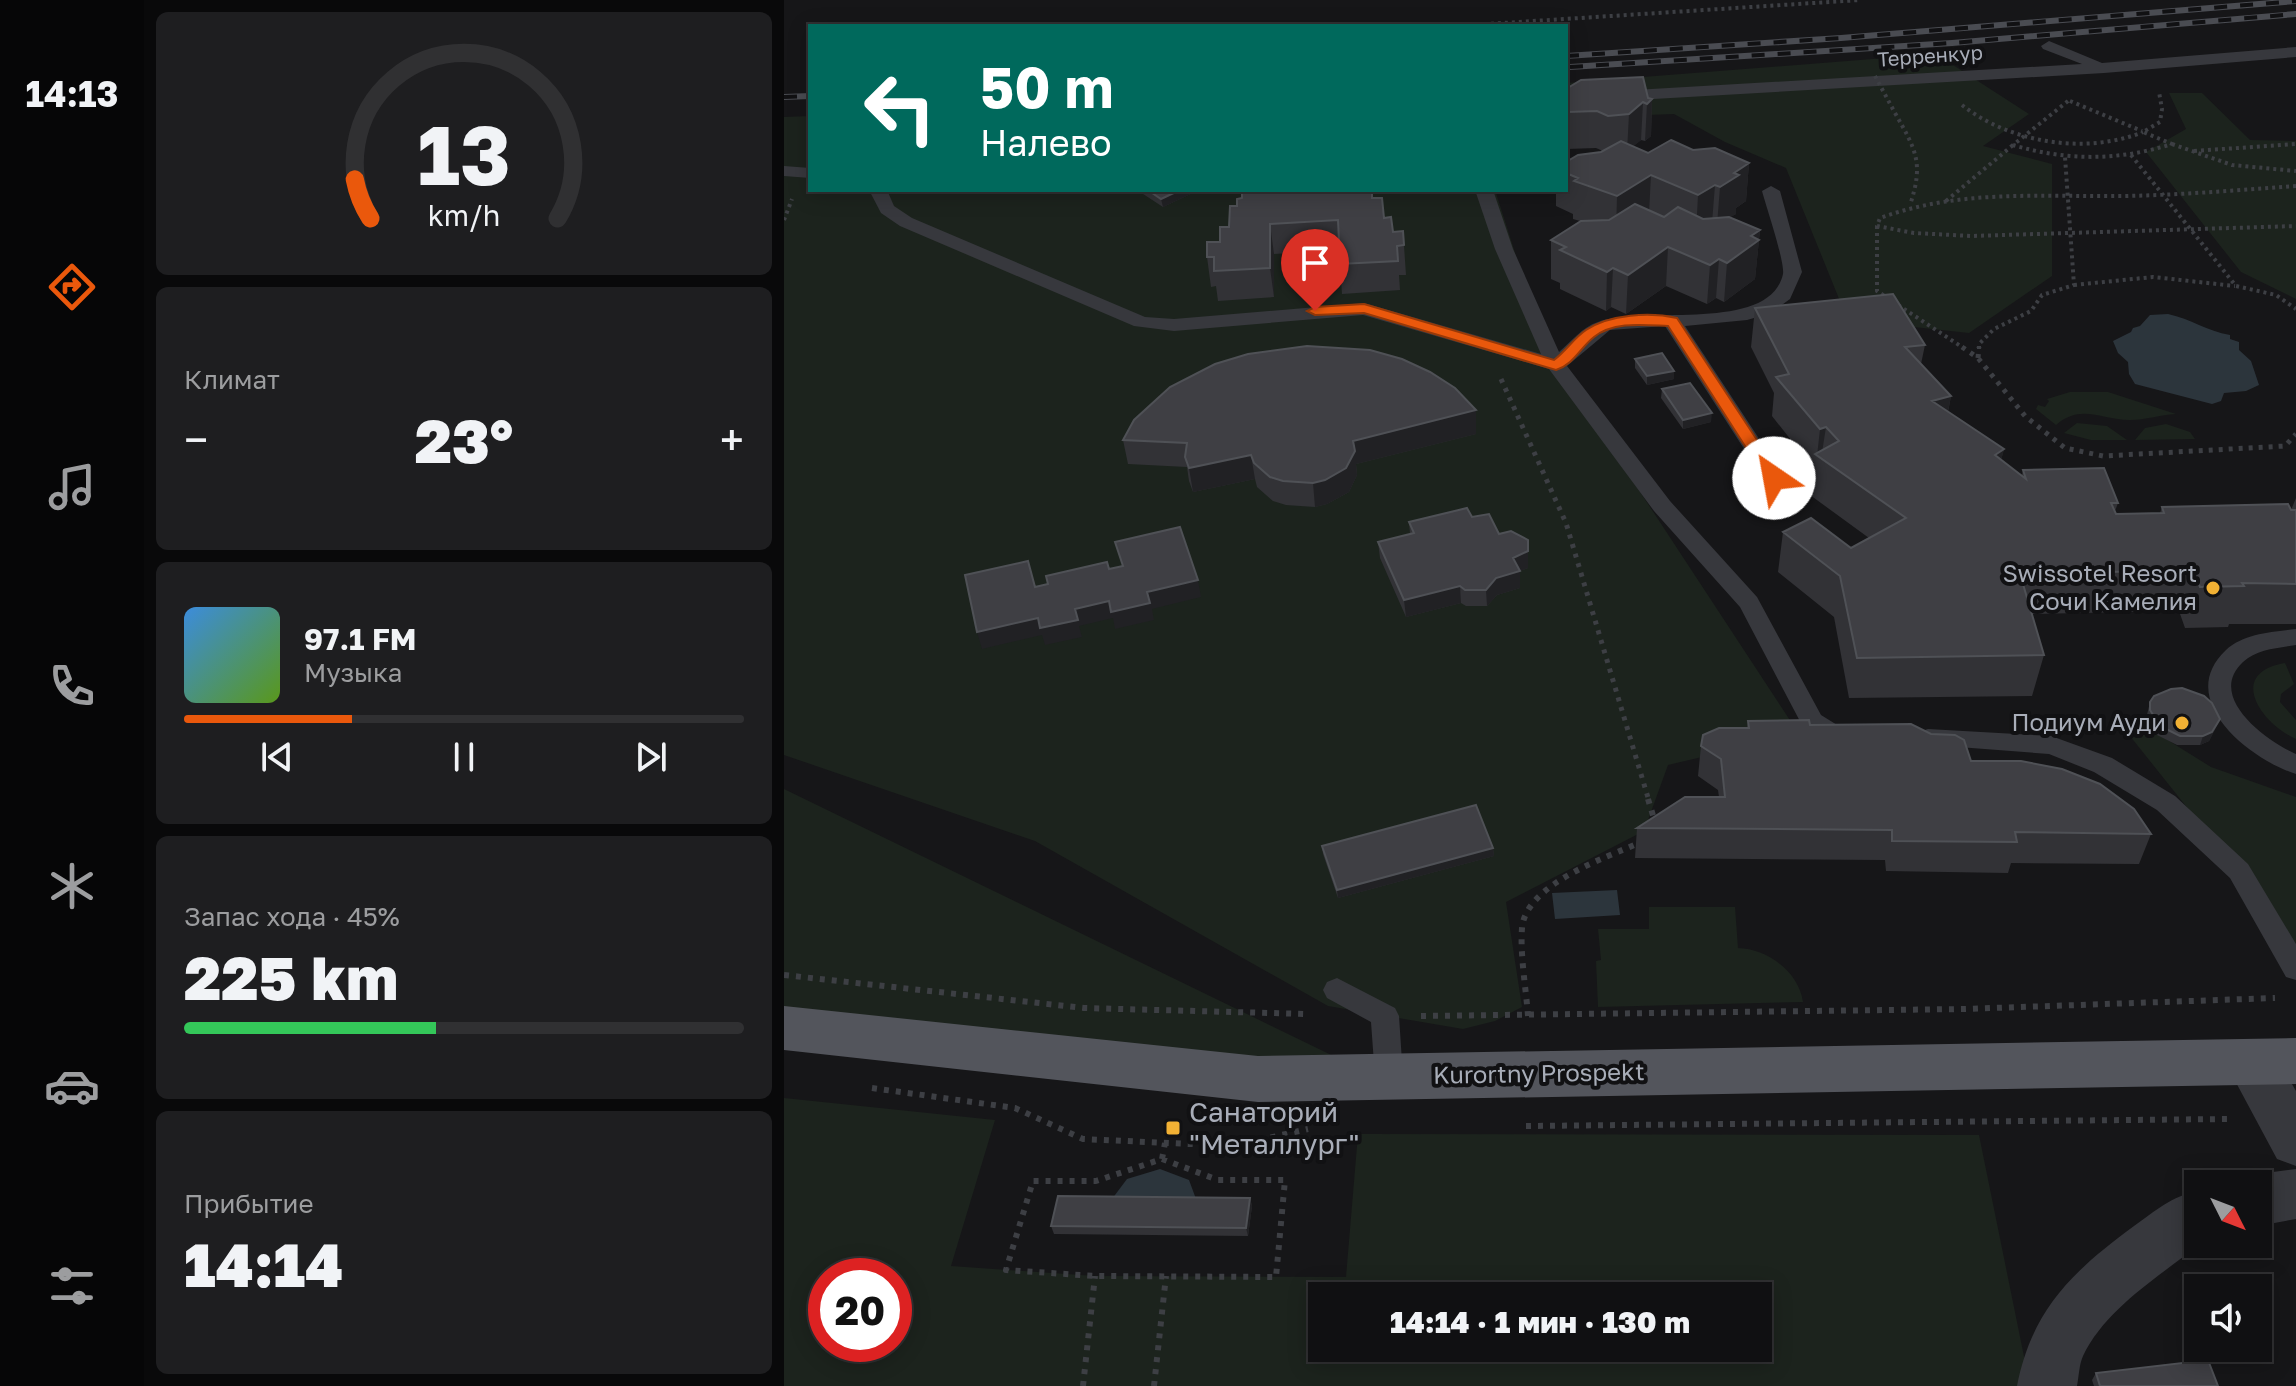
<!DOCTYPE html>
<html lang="ru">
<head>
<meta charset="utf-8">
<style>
	:root { --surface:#101012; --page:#1e1e20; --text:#f1f3f6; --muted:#9c9d9f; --line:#303032; --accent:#ea580c }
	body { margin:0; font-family:"Golos Text",sans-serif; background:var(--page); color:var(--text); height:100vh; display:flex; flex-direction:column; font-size:30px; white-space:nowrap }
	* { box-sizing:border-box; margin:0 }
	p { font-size:26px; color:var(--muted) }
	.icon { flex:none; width:44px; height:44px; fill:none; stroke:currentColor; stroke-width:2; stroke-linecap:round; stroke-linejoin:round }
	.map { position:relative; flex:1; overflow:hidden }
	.sheet { display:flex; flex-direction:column; gap:12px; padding:12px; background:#09090a; width:640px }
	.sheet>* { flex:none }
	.guide { position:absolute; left:24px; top:24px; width:760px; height:168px; border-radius:0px; box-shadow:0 4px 20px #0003,0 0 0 2px var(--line); background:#00695c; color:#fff; overflow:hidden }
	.needle { width:52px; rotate:132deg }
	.buttons { position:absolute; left:1400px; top:1170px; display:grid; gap:16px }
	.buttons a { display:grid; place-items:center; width:88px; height:88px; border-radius:0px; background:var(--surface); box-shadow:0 4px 20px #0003,0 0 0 2px var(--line); font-size:40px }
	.speed { position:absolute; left:24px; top:1258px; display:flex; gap:16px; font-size:40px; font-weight:700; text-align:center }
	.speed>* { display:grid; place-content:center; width:104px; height:104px; border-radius:50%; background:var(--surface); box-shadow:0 4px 20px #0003,0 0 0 2px var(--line); line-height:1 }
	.speed .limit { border:12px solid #d22; background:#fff; color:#111 }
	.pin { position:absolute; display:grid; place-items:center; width:68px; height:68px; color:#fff; margin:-82px -34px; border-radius:50% 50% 50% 0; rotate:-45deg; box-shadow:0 0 8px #0007 }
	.pin .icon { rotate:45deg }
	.me { position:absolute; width:88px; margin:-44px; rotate:327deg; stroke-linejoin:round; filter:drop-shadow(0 0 6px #0008) }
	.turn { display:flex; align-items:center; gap:28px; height:168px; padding:0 40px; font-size:36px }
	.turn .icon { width:104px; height:104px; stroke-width:2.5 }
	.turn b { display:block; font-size:56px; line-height:68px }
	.big { font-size:60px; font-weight:800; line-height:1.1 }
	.sheet .widget { flex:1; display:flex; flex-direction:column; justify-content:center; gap:12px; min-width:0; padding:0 28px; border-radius:12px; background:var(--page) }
	.sheet .dial { align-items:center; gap:0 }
	.dial svg { height:208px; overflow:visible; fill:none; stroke:var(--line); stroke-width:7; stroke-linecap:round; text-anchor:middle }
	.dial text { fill:var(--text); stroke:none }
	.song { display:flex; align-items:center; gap:24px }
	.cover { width:96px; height:96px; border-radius:12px; background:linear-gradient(135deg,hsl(210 70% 55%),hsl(90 70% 35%)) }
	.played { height:8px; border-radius:4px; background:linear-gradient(90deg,var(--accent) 30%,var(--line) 30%) }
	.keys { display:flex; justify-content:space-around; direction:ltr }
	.heat { display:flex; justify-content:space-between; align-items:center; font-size:44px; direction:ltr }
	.charge { height:12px; border-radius:6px; background:linear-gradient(90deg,#34c759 45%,var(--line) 0) }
	.trip { position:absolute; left:524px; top:1282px; width:464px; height:80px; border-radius:0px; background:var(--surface); box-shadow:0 4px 20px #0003,0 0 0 2px var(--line); font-weight:800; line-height:80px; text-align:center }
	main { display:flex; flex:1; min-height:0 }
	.dock { display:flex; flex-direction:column; width:144px; justify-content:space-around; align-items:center; background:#060607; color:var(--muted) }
	.dock .icon { width:56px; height:56px }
	.dock .on { color:var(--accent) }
	.dock b { font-size:36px; color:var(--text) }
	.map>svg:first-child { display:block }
	.green { fill:#1c231d; fill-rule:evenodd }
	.water { fill:#2c353c }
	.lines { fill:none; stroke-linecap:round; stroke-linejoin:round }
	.path-far2 { stroke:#3d3f44; stroke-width:4; stroke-dasharray:3 4; stroke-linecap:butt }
	.path-far1 { stroke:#3d3f44; stroke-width:5; stroke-dasharray:4 6; stroke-linecap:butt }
	.path { stroke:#3d3f44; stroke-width:6; stroke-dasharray:5 7; stroke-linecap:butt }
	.service { fill:#37383d; fill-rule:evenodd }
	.minor { fill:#37383d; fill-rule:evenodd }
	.primary { fill:#53555c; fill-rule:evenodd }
	.rail-casing { stroke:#4a4c52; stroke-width:6 }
	.rail { stroke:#111113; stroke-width:4; stroke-dasharray:13; stroke-linecap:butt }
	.path-bridge { stroke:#3d3f44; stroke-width:4; stroke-dasharray:3 4; stroke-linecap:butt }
	.wall { fill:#323236 }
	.shaded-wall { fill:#212124 }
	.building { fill:#3f3f44; stroke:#4f5156; stroke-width:2 }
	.route { fill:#ea580c; stroke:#983908; stroke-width:2 }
	.poi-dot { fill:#f2b134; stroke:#111113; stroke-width:3 }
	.labels { text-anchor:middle; stroke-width:8; stroke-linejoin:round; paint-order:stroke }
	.far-street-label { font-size:20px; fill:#a8adb8; stroke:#111113 }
	.poi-label { font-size:24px; fill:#a8adb8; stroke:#111113; text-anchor:end }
	.street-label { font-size:24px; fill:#a8adb8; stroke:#111113 }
	.near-poi-label { font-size:28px; fill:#a8adb8; stroke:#111113; text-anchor:start }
</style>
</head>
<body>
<main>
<nav class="dock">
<b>14:13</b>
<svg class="icon on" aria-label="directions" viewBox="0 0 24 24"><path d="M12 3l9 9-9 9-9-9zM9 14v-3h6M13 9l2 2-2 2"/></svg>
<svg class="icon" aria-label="music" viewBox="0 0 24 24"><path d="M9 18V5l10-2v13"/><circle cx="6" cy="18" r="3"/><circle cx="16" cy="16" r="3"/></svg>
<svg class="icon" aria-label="phone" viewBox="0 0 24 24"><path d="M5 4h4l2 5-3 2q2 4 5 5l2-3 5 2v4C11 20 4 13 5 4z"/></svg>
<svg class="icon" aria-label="climate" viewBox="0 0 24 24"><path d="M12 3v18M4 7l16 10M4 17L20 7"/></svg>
<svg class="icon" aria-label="car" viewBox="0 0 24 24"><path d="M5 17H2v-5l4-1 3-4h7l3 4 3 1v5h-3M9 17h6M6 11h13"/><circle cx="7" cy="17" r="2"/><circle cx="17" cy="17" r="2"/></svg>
<svg class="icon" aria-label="filters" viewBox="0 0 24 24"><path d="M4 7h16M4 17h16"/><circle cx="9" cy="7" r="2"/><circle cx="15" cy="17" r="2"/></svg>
</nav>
<section class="sheet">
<div class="widget dial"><svg viewBox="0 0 100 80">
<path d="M14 69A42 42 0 1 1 86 69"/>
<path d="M14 69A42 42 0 0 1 8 54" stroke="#ea580c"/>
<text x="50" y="56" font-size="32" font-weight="700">13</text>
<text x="50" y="72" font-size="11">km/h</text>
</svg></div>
<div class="widget"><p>Климат</p>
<div class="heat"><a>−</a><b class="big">23°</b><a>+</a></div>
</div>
<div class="widget">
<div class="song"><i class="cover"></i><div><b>97.1 FM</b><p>Музыка</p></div></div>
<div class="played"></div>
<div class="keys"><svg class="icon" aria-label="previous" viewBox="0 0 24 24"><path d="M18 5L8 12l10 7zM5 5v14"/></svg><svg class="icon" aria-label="pause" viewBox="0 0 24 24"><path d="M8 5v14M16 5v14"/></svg><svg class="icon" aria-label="next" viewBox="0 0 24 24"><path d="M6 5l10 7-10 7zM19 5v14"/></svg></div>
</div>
<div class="widget"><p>Запас хода · 45%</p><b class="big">225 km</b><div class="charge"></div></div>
<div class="widget"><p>Прибытие</p><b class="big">14:14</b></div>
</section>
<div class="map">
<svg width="1512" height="1386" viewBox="0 0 1512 1386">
	<rect width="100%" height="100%" fill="#161618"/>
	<!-- green -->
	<path class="green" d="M1152,54L1245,114L1199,146L1268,164V276L1185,333L1130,327L1060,311L1002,168L941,142L890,114L782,118V83Z
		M1385,93H1418L1466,140L1512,141V299L1457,272L1362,152L1402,129Z
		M26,116V190H711L761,347L1015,734L884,765L860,831L722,902L738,1007L711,1021L679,1029L544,1006L251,841L0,755V117Z
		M1286,392H1324L1392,414C1376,415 1361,420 1346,420C1318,420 1297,403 1272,425L1252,409L1254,405L1261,407L1265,401L1263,399Z
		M1293,423L1323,426L1343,440H1307L1280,433Z
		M1382,424L1406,432L1411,439L1351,440L1361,428Z
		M1501,663L1510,684L1497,694L1496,702L1512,720V739C1477,724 1442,673 1501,663Z
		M1330,716H1345L1427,767L1512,797V944Z
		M0,789L572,1067L0,1008Z
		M865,907H951L954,948C984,949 1015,972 1019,1002L814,1007L812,961L817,960L814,929H865Z
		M0,1098L211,1120L167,1266L311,1276L562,1277L574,1134L1195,1135L1246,1386H0ZM42,1276H110V1344H42ZM538,1296H974V1348H538Z"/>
	<!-- water -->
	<path class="water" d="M1384,314C1407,319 1423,331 1446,335V339L1455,342V350L1467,361L1475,385L1462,391L1440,393L1437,401L1428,404L1351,384L1345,374L1344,362L1334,353L1329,341L1347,332L1349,328L1356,326L1366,315Z
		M833,890L836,915L771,919L768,893Z
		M376,1169L405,1180L412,1199H328L343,1179Z"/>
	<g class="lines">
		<!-- path-far2 -->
		<path class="path-far2" d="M672,26L1076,0
			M1284,101L1229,145C1283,161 1334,161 1388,144L1359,132L1376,122L1378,109L1375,92
			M1286,101L1358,131
			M1178,105C1226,143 1302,155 1359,132
			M1111,113C1132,150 1140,163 1126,205
			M1388,144L1448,165L1512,171
			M1410,151L1512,144
			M1347,155L1452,286L1492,295L1512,309
			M1512,186C1455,190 1397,195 1340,196C1256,197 1176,189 1096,218L1093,226L1130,233L1187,236L1512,226
			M1162,201L1229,145
			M0,220L8,199
			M1093,226V291L1102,297
			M1290,285L1369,277L1451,286
			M1114,305L1181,349
			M1195,349V344L1210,329L1247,311L1258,295L1290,285L1281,157"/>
		<!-- path-far1 -->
		<path class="path-far1" d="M1178,347L1194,358L1241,416L1281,448L1319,456L1501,446L1512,434
			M1194,358L1195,347
			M717,379L782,523L865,801"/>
		<!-- path -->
		<path class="path" d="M864,799L871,822
			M0,975L300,1008L523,1014
			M637,1016L1181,1009L1491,998
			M744,1016C742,988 736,956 738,928C742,884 821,858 855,843
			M88,1088L231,1108L299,1139L449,1146L524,1129
			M742,1126L1444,1119
			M378,1159L434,1180H501L492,1277L311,1276L222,1270L249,1181H312Z
			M378,1159L381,1143
			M299,1386L311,1276
			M370,1386L382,1276"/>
		<!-- service -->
		<path class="service" d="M1265,41L1318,63L1512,47V57L1320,73L782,104V94L1298,64L1259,49L1257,46Z
			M0,166L26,168V178L0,176Z
			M987,186L996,191L1018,272L1006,299L987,313L963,320L901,326L1001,478L998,483H982L881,326L826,330L783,366L886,501L973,597L1037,715L1058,728L1073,731L1076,737L1073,743L1053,746L1019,727L956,607L870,511L765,369L579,315L390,331L350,326L116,226L97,213L85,190H103L110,206L128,218L361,317L390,319L580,303L757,354L711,249L691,190H709L729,249L775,352C787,342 798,327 814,322C859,305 986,334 999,274C1001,262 982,206 978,191Z
			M1512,629V645C1494,648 1473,649 1459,662C1421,697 1484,742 1512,754V774C1467,760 1389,700 1442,650C1460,633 1489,632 1512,629Z
			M1144,729L1267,736L1328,758L1391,796L1464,864L1512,944V980L1502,977L1446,878L1373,810L1310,772L1265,754L1135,744L1132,738L1135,732Z
			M553,978L611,1008L615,1016L619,1077L615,1086L605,1090L595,1086L591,1077L587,1022L543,998L539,990L543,982Z"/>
		<!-- minor -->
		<path class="minor" d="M1467,1039L1486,1046L1512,1091V1166L1493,1159L1441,1062L1448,1046Z
			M1512,1169V1219L1474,1226V1184L1454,1182L1474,1174Z
			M1414,1191L1416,1244C1376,1276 1322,1308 1299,1356C1295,1365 1295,1376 1293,1386H1233C1248,1309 1289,1271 1350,1226C1371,1211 1388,1196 1414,1191Z"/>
		<!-- primary -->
		<path class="primary" d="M0,1006L474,1056L1512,1038V1084L474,1102L0,1050Z"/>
		<defs>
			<path id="rail" d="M782,56L1057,38L1512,1
				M786,67L1168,43L1512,14
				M0,97L26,96"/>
		</defs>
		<!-- rail casing -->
		<use href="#rail" class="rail-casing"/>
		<!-- rail -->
		<use href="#rail" class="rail"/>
		<!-- path-bridge -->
		<path class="path-bridge" d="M1091,76L1111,113"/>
	</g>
	<!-- wall -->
	<path class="wall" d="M782,89L868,99L867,136L861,141L857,140L849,146L864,153L909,150L965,163L962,201L952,208V214L946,217L976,230L971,279L940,302L932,298L923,304L882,286L842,314L827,307L822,311L776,289V283L767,279V240L796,221L789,219V214L772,206V190H782V162L819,151L812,148L783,149L782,141Z
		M353,190H415L379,207Z
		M458,198H588L609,232L619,231L622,275H615L616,290L558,294L555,250L490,254V297L434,301L432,286L427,287L423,257L436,242L445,227L453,206Z
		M971,308L1141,345L1137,364L1167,396L1164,412L1220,449L1217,460L1238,475L1239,470L1334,503L1331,511L1332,514L1376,513L1378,507L1507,510L1512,498V624H1445L1444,627L1401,628L1395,611L1248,614L1260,655L1248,696L1065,698L1050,617L994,572L999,532L1067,548L1085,538L1026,495L1029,468L988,416L990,393L967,347Z
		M851,359L890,371V379L863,385L851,368Z
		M878,389L927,422L899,429L877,398Z
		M692,434L572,464L573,475L565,492L543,504L531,507L502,505L489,501L473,487L471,479L409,492L405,481L403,467L344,464L339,440Z
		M625,522L715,534L744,568L736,571V588L713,595L703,606H682L677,603L622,617L596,558L594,542L626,534Z
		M1366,702L1436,719L1425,741L1416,745H1393L1373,735L1362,719Z
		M964,721L1026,725L1187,761L1367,834L1355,864L1227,863L1224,873L1102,871L1101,860L851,858L853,828L935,797L934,790L914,776L917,746L963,728Z
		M538,846L709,848L710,856L554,898L539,854Z
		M466,1198L468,1206L464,1236L270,1234L267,1226Z
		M1312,1373L1434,1386H1310L1308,1380Z"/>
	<!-- shaded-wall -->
	<path class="shaded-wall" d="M868,99L867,136L861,141L863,104Z
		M859,102L857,140L843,152L845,114Z
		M965,163L962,201L952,208V214L933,225L936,187L950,173Z
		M867,175L865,213L832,234L833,196Z
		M931,185L928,223L912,234L914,195Z
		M396,190H415L379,207L377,199Z
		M486,224L490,254V297L486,268Z
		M976,230L971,279L940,302L943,263L967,236Z
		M884,247L882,286L842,314L844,275Z
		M935,259L932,298L923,304L926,265Z
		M829,268L827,307L822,311L823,272Z
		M890,371V379L863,385V376Z
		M1167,396L1159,436L1148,401Z
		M692,410V434L572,464L573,475L565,492L543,504L531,507L529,483L569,441Z
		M928,413L927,422L899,429V420Z
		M1042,427L1037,459L1033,456L1036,429Z
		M1220,449L1210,489L1211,455Z
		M467,455L471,479L409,492L405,468Z
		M744,540V568L736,571V588L713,595L703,606L702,590Z
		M414,580L417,597L368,609L370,620L331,629L329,618L295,626L298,637L261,645L258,635L198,649L193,632Z
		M676,586L677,603L622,617L620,600Z
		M1436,719L1425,741L1416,745L1419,736Z
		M709,848L710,856L554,898L553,890Z
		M466,1198L468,1206L464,1236L462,1228Z"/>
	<!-- building -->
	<path class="building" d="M859,77L864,98L868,99L863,104L859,102L845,114L824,116L813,111L784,112L782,102V89L797,80Z
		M887,140L909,150L931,148L965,163L950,173L955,175L936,187L931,185L914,195L867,175L833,196L790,181L794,178L782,173V162L794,155L817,152L837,141L864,153Z
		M364,190H396L377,199Z
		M458,190H588V198H598L600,218L607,217L609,232L619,231L620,245L613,246L614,261L556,264L554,220L486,224V268L430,271V257H423V242H436V227H445L446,206H453V199L458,198Z
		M851,204L880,217L894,207L919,219L945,217L976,230L967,236L975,240L943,263L935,259L926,265L884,247L844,275L829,268L823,272L776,250L782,247L767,240L797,221L825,220Z
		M1109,294L1141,345L1121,347L1167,396L1148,401L1220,449L1211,455L1242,479L1239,470L1320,468L1334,503H1327L1332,514L1380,513L1378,507L1504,504L1507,510H1512V584L1458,583L1460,586L1416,587L1409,570L1236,574L1260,655L1073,658L1056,576L999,532L1027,518L1067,548L1122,518L1031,454L1055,441L1042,427L1036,429L992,377L1005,374L971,308Z
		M523,346L586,350L618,359L646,372L671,388L692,410L569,441L571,451L562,468L541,480L529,483L499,481L486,477L470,463L467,455L405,468L401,457L403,443L339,440L350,420L386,387L431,364L464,354Z
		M878,353L890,371L863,376L851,359Z
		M906,383L928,413L899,420L878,389Z
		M683,508L688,517L705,514L715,534L727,531L744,540V551L729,558L736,571L712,578L702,590H681L676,586L620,600L594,542L630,533L625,522Z
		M396,527L414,580L363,592L366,603L327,612L325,601L291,609L294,620L256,628L254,618L193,632L181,575L244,561L251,587L264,584L262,576L323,562L325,569L339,566L331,542Z
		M1398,688L1420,696L1428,703L1436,719L1428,732L1419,736H1396L1376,726L1366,710V702L1370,696L1387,689Z
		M1025,720L1026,725L1127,724L1147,734L1171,735L1180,740L1187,761H1237L1278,769L1316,784L1350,809L1367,834L1231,832L1233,842L1108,841V830L853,828L901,797H941L937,759L917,746L919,735L935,728H965L964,721Z
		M692,805L709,848L553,890L538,846Z
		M274,1196L466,1198L462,1228L267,1226Z
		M1424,1360L1434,1386H1316L1312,1373Z"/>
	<!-- route -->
	<path class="route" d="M580,304L770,360C782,351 790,338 802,330C826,314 866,312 893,318L998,478L995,482H984L884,326C860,325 830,321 810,337C796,348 790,364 772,370L580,313L531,315L523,311L531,307Z"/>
	<!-- markers -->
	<g class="poi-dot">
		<circle cx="1429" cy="588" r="8"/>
		<circle cx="1398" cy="723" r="8"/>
		<rect x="381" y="1120" width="16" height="16" rx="4"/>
	</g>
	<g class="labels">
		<!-- far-street labels -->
		<g class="far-street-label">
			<text transform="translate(1146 56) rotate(-4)" y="7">Терренкур</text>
		</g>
		<!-- poi labels -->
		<g class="poi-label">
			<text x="1413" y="582">Swissotel Resort<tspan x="1413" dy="28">Сочи Камелия</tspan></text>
			<text x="1382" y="731">Подиум Ауди</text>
		</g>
		<!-- street labels -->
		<g class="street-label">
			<text transform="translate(755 1074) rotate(-1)" y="8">Kurortny Prospekt</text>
		</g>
		<!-- near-poi labels -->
		<g class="near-poi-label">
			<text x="405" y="1122">Санаторий<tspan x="405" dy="32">"Металлург"</tspan></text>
		</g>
	</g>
</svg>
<div class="buttons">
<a><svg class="needle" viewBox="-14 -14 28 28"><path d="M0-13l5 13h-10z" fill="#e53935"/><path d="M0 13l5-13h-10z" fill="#9c9d9f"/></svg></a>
<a><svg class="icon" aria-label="sound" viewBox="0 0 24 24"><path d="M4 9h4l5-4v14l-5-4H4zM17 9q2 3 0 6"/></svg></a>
</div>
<div class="speed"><div class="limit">20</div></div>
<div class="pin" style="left:531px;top:311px;background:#d93025"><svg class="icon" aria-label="arrive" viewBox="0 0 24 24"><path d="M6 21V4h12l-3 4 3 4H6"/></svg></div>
<svg class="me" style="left:990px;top:478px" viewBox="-20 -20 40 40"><circle r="19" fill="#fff"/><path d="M0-13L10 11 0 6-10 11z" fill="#ea580c"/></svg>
<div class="trip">14:14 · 1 мин · 130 m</div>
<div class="guide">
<div class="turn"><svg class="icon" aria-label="left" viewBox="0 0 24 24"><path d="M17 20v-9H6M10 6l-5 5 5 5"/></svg><div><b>50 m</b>Налево</div></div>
</div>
</div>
</main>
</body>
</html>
